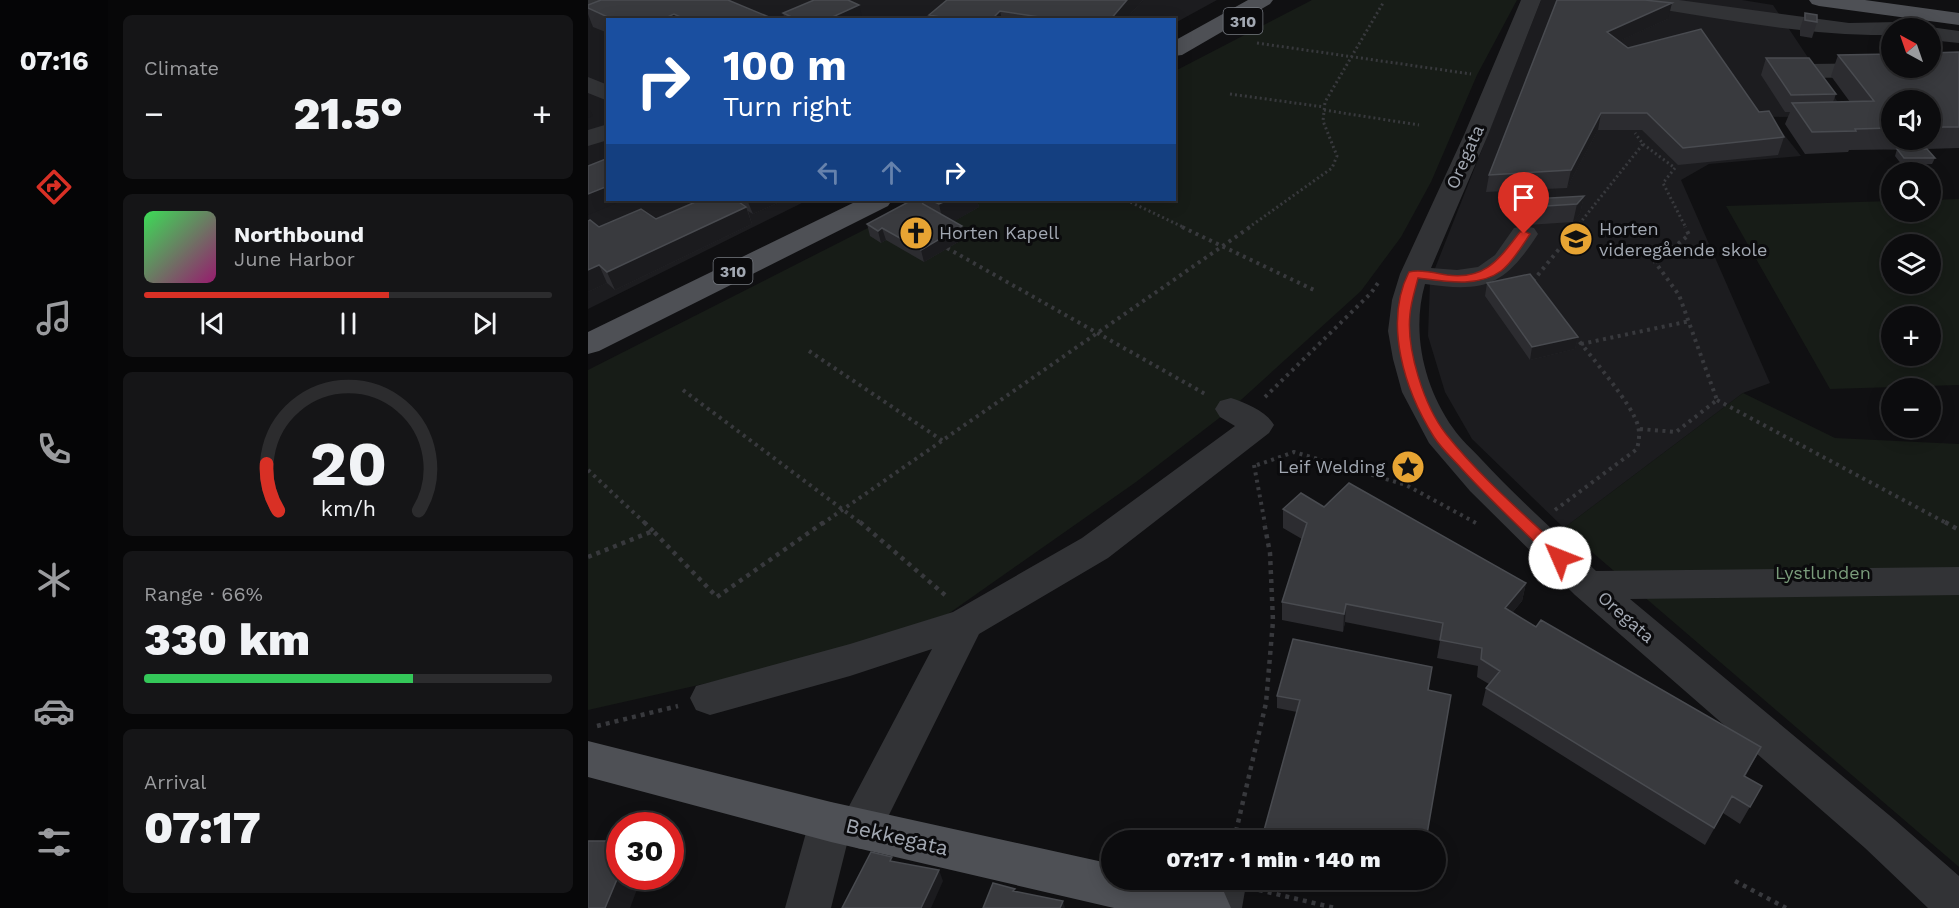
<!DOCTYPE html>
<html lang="en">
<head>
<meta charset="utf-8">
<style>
	:root { --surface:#0c0c0e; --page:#151517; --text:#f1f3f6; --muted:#9a9b9e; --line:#2c2c2e; --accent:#d93025 }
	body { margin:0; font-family:"Work Sans",sans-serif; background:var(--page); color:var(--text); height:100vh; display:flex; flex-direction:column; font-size:22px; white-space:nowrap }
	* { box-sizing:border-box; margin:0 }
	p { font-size:20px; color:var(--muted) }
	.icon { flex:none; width:33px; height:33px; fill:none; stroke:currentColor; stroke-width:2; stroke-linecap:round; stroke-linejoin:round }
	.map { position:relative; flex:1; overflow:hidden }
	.details { display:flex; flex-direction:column; gap:15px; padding:15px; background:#070708; width:480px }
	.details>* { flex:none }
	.guide { position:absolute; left:18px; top:18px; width:570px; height:183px; border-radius:0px; box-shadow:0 3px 15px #0003,0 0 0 2px var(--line); background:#1a4fa0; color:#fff; overflow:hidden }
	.needle { width:39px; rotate:320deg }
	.controls { position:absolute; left:1293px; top:18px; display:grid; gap:12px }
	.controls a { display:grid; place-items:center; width:60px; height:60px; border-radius:50%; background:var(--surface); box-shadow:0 3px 15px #0003,0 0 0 2px var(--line); font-size:30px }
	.speed { position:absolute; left:18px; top:812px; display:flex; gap:12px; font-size:30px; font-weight:700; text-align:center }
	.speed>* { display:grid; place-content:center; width:78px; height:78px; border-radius:50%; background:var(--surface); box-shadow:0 3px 15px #0003,0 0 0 2px var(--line); line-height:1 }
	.speed .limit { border:9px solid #d22; background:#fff; color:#111 }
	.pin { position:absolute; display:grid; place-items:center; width:51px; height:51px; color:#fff; margin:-62px -26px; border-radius:50% 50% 50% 0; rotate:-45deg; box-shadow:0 0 6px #0007 }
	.pin .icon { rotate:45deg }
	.me { position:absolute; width:66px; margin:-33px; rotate:314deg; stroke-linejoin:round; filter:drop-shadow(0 0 4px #0008) }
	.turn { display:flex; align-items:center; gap:21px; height:126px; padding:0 18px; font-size:27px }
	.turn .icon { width:78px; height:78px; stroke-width:2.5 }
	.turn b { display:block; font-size:42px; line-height:51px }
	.lanes { display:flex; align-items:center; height:57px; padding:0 18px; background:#0003; justify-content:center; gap:30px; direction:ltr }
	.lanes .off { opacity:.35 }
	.big { font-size:45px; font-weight:800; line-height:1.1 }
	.details .tile { flex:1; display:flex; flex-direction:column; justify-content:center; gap:9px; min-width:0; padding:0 21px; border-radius:9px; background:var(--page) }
	.details .dial { align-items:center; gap:0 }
	.dial svg { height:156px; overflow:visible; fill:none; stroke:var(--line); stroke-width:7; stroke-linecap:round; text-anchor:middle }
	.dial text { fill:var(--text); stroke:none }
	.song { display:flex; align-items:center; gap:18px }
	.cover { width:72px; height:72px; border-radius:9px; background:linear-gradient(135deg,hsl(130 70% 55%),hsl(320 70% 35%)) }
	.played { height:6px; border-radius:3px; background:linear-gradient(90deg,var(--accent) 60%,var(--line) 60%) }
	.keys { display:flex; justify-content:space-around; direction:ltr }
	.heat { display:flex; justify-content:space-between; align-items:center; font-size:33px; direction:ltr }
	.charge { height:9px; border-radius:4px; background:linear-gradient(90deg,#34c759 66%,var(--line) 0) }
	.trip { position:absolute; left:513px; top:830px; width:345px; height:60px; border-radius:30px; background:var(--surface); box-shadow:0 3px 15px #0003,0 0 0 2px var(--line); font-weight:800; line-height:60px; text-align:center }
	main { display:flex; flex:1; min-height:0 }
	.tab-bar { display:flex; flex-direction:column; width:108px; justify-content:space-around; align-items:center; background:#050506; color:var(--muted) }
	.tab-bar .icon { width:42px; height:42px }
	.tab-bar .selected { color:var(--accent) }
	.tab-bar b { font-size:27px; color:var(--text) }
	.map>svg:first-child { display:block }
	.built { fill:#1c1c1f }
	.green { fill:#171c17; fill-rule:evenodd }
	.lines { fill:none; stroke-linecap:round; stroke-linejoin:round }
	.path-far2 { stroke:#38393d; stroke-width:3; stroke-dasharray:2 3; stroke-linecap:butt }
	.path-far1 { stroke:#38393d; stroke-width:4; stroke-dasharray:3 4.5; stroke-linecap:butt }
	.path { stroke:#38393d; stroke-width:4.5; stroke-dasharray:4 5; stroke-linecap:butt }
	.minor { fill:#323336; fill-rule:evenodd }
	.major { fill:#4e5055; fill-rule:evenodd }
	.wall { fill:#2c2c30; fill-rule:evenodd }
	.shaded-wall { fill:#1b1b1e }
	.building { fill:#393a3e; stroke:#494b50; stroke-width:1.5 }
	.route { fill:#d93025; stroke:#8d1f18; stroke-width:1.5 }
	.labels { text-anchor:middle; stroke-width:6; stroke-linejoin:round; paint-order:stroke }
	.shield { fill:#0b0b0d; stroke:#757980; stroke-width:1.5 }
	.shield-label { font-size:16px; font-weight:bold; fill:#a2a8b2 }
	.street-label { font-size:18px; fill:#a2a8b2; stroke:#0b0b0d }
	.poi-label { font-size:18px; fill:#a2a8b2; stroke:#0b0b0d; text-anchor:start }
	.park-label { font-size:18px; fill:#7a9c7b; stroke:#0b0b0d }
	.near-street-label { font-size:21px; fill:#a2a8b2; stroke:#0b0b0d }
</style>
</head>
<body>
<main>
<nav class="tab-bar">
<b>07:16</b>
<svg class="icon selected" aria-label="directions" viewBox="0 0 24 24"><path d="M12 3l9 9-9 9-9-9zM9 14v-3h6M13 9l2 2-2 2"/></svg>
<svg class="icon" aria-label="music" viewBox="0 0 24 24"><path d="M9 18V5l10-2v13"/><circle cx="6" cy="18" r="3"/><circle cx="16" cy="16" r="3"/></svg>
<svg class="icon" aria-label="phone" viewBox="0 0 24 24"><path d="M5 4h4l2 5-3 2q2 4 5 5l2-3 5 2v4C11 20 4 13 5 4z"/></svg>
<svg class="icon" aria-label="climate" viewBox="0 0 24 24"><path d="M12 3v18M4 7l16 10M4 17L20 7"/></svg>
<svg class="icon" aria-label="car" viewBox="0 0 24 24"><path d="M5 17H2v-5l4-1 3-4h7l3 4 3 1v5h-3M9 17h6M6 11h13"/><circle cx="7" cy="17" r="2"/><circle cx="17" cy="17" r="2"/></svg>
<svg class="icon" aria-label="filters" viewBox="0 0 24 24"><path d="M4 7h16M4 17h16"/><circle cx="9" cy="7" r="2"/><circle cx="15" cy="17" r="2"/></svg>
</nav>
<section class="details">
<div class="tile"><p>Climate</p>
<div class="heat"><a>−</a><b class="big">21.5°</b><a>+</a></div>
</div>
<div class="tile">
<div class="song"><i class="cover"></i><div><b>Northbound</b><p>June Harbor</p></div></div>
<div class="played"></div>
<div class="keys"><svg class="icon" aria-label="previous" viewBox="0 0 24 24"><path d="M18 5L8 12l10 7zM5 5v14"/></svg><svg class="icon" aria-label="pause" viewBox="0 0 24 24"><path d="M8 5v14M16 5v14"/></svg><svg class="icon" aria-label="next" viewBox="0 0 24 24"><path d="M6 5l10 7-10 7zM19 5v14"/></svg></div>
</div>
<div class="tile dial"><svg viewBox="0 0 100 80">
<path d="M14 69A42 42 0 1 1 86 69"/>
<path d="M14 69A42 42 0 0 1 8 45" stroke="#d93025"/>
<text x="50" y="56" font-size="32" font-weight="700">20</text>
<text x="50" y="72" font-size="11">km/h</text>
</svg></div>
<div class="tile"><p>Range · 66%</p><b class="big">330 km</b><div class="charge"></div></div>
<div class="tile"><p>Arrival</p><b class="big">07:17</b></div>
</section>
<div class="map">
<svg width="1371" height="908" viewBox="0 0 1371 908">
	<rect width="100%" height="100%" fill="#101012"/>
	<!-- built -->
	<path class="built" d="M5,0H629L587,23L586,20H20V200H220L0,309V2Z
		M953,0H1154L1185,5L1259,116L1182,117L1213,156L1121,164L1093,180L1182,383L1155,393L976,528L884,439L857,392L840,336L842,281Z"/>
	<!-- green -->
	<path class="green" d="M724,0H929L889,75L843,182L813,237L773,291L643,409L548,482L360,614L212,662L0,710V370L335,200H586L587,71Z
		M1371,199V385L1242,389L1138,206L1303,201L1304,212H1342L1343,200ZM1304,244H1342V284H1304ZM1304,316H1342V356H1304Z
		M1155,393L1247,438L1371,444V867L976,528Z"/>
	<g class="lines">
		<!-- path-far2 -->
		<path class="path-far2" d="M669,43L883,74
			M642,94L736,107
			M736,110L831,125
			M1055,144L1087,168L1075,183L1098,228
			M538,200L597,228
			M660,228L744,168L749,156L735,121L737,102L795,3
			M988,228L1055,144L1047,133"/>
		<!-- path-far1 -->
		<path class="path-far1" d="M594,227L726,290
			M359,248L619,395
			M945,281L989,227
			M993,344L1102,321
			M221,351L355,441
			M95,390L274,524
			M677,397L783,293L790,283
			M1129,400L1360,524
			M1052,429L1088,432L1129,400L1091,295L1067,262L1101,235L1097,227
			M666,465L677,524
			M669,465L706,452L818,485L888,523
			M0,470L58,524
			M967,510L1049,449C1051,441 1052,434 1050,426C1045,405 1003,357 988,337
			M234,524L662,227"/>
		<!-- path -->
		<path class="path" d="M56,522L65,531
			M272,522L357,595L358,599
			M1357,522L1371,530
			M0,557L65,531L129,597L236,522
			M9,726L90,706
			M646,840L678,703L685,621L682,553L676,522
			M1147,881L1198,908
			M671,890L747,908"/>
		<!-- minor -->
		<path class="minor" d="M0,0H15L12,4L0,8Z
			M933,0H953L900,135L843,268L869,270L890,267L907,255L926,228L936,226L946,228L950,234C917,285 898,293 837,284C823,332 836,387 865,428C872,439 884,449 893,459C929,498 970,534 1008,571L1371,567V595L1042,599L1307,820L1371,876V908H1340L1277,848L987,595L882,491L841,443L814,392L805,359L800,331L804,300L812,274L876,135Z
			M1041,0H1091L1261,23L1310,22L1318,23L1321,28H1304V35C1219,36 1135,19 1051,6L1044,4Z
			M1342,27L1371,31V43L1342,40V28H1334Z
			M1371,62V76L1220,78L1212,76L1209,71L1212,66L1220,64L1304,63V68H1342V63Z
			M0,77L20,85V101L0,93Z
			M20,124V140L0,146V130Z
			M643,398C658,403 678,411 686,425L681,433L520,558L391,634L287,843L272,849L259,844L243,908H197L221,822L228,808L243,802L259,810L344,649L262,676L122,715L108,710L102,698L108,686L262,644L365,612L494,538L647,426L632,417L627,409L632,401Z
			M615,879H659L654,908H608Z"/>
		<!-- major -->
		<path class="major" d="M660,0H685L682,4L594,55L586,56V41Z
			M1221,0H1277L1371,13V25L1231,6L1224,4Z
			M271,200H304L300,206L11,351L0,354V332Z
			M0,741L243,802L524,864V879C563,879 599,877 636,892L643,908H526L243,842L0,777Z"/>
	</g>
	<!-- wall -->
	<path class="wall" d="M359,0H555L537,20H342L341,15Z
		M969,0L1080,19L1031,41L1040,48L1171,112L1196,137L1190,155L1090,165L1054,130H1010L979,188L898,192L901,175Z
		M0,5L188,20H20V33L5,27L0,14Z
		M195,13L275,20H197Z
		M1217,13L1229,22L1224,38L1212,36V29Z
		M1371,52V148L1339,149L1347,158L1344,164L1314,165L1307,156L1309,149H1332L1261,150L1260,152L1217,154L1197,124L1202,112H1197L1173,75L1178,58L1248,94L1245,102H1262L1243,76L1250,55ZM1304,100H1342V140H1304Z
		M996,196L992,214L985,222L939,225L943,207Z
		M149,200H196L165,214L160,211L164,224L27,290L19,283L0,292L11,227L68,219L150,201Z
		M324,200H389L391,207L366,221L377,238L336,262L298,240L293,243L282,236L279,224Z
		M899,283L990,337L987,349L942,360L897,296Z
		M736,507L938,583L934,601L924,613L948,627L1173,747L1157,777L1174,786L1152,824L1135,813L1117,845L894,705L898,688L901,684L889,677L890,666L849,658L852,641L757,622L755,632L694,620V602L714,539L695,528V509Z
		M840,690L838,840H675V834L709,712L689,708V696Z
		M794,879H805L804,881Z"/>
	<!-- shaded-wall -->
	<path class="shaded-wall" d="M539,0H555L537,20H522Z
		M1084,3L1080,19L1016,48L1019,32Z
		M271,5L275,20H238Z
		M412,11L414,20H403Z
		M86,14L88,20H73Z
		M2,110L5,116L0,118V111Z
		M1013,113L1010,130L979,188L983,170Z
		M20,186V200H36L0,215V194Z
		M996,196L992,214L985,222L989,204Z
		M166,200H196L165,214L160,202Z
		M360,200H389L391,207L356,227L351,204Z
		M158,207L164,224L27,290L19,272Z
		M374,226L377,238L336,262L333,250Z
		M294,228L298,240L293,243L290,231Z
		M11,265L19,283L0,292V270Z
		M990,337L987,349L942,360L944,347Z
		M938,583L934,601L913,626L917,608Z
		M758,604L757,622L755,632L756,614Z
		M351,870L355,881L343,908H333Z
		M32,872V876H54L42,908H17Z
		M475,901L477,908H472Z"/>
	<!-- building -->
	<path class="building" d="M13,0H140L188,20H99L86,14L73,20H26L0,8V5Z
		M226,0H260L271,5L238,20H210L195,13Z
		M359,0H539L522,20H472L412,11L403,20H369L341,15Z
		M969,0H1057L1084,3L1019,32L1040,48L1113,29L1171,112L1181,111L1196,137L1095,148L1059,113H1013L983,170L901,175Z
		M1217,13L1229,15V22L1217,20Z
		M1371,52V127H1342V100H1304V128L1267,129L1268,131L1224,132L1204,103L1286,101L1250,55L1304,54V68H1342V53Z
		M1178,58H1221L1248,94L1203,95Z
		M1309,149H1339L1347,158H1316Z
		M20,158V186L0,194V166Z
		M996,196L989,204L943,207L945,199Z
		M112,200H148L158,207L19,272L11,265L0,270V221L2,220L11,227L53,209L68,219Z
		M156,200H166L160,202Z
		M324,200H333L335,204L374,226L333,250L294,228L290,231L279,224Z
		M342,200H360L351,204Z
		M942,274L990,337L944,347L899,283Z
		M761,483L938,583L917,608L948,627L953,620L1173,747L1156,776L1174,786L1162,807L1144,796L1126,828L898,688L912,671L893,659L894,648L852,640L855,623L758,604L756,614L694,602L719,523L695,509L713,493L736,507Z
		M705,639L844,667L840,690L863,695L838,840H697L675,834L712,700L689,696Z
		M0,841H32V872L17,908H0Z
		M283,852L304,857L302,861L351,870L333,908H254Z
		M405,883L427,889L425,891L475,901L472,908H395Z"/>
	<!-- route -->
	<path class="route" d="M936,231L942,234C934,246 924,263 913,271C890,288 855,281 830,278C827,290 823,302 822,314C818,349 836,406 858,434C893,478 937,515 978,554L980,558L978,562H967C936,531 903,501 873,468C864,458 853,448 846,437C817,391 795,323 821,272C833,269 847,273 859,275C898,280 911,259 932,232Z"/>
	<!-- icons -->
	<defs>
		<symbol id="church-disc" viewBox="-11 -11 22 22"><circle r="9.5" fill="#e7a433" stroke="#0b0b0d"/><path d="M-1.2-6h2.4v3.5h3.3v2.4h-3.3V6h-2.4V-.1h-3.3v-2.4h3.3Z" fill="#111"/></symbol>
		<symbol id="school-disc" viewBox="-11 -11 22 22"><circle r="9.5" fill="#e7a433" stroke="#0b0b0d"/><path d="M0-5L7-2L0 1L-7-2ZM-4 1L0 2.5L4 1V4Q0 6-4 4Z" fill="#111"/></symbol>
		<symbol id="sight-disc" viewBox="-11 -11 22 22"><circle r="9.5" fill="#e7a433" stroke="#0b0b0d"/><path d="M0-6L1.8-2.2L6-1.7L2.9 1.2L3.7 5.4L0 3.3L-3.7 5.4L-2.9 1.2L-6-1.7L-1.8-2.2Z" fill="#111"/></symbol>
	</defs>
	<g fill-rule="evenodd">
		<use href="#church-disc" x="309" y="214" width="38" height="38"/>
		<use href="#school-disc" x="969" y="220" width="38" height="38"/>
		<use href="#sight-disc" x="801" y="448" width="38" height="38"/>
	</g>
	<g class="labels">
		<!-- shield labels -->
		<g class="shield">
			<rect x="635.5" y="8" width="39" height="26" rx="4.5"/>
			<rect x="125.5" y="258" width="39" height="26" rx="4.5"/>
		</g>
		<g class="shield-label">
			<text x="655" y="27">310</text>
			<text x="145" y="277">310</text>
		</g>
		<!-- street labels -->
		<g class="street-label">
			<text transform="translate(877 157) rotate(-66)" y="6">Oregata</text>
			<text transform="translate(1038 617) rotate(41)" y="6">Oregata</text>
		</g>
		<!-- poi labels -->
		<g class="poi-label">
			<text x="1011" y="235">Horten<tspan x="1011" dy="21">videregående skole</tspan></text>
			<text x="351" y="239">Horten Kapell</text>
			<text x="797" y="473" text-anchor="end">Leif Welding</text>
		</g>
		<!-- park labels -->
		<g class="park-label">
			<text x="1235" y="579">Lystlunden</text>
		</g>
		<!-- near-street labels -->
		<g class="near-street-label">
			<text transform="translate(309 837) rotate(13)" y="7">Bekkegata</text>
		</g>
	</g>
</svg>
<div class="controls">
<a><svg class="needle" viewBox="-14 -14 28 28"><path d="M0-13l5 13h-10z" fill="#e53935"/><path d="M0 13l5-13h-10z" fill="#9a9b9e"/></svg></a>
<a><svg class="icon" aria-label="sound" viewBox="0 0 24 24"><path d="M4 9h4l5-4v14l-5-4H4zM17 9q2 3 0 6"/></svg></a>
<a><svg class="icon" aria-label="search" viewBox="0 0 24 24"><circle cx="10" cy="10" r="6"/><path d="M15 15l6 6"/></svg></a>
<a><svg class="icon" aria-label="layers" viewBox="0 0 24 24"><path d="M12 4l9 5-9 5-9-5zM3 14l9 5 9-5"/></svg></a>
<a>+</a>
<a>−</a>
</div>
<div class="speed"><div class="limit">30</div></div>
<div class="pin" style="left:936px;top:234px;background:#d93025"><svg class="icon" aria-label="arrive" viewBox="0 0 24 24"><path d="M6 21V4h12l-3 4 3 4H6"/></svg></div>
<svg class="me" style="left:972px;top:558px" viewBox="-20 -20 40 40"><circle r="19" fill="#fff"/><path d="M0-13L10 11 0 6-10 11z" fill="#d93025"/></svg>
<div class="trip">07:17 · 1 min · 140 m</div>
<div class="guide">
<div class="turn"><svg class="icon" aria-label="right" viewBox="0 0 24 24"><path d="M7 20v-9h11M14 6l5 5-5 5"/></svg><div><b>100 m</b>Turn right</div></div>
<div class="lanes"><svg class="icon off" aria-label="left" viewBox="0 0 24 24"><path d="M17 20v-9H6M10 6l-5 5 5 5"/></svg><svg class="icon off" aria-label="ahead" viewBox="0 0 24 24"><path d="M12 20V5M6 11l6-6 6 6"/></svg><svg class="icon" aria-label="right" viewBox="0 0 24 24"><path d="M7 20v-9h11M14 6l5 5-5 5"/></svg></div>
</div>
</div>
</main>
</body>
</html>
